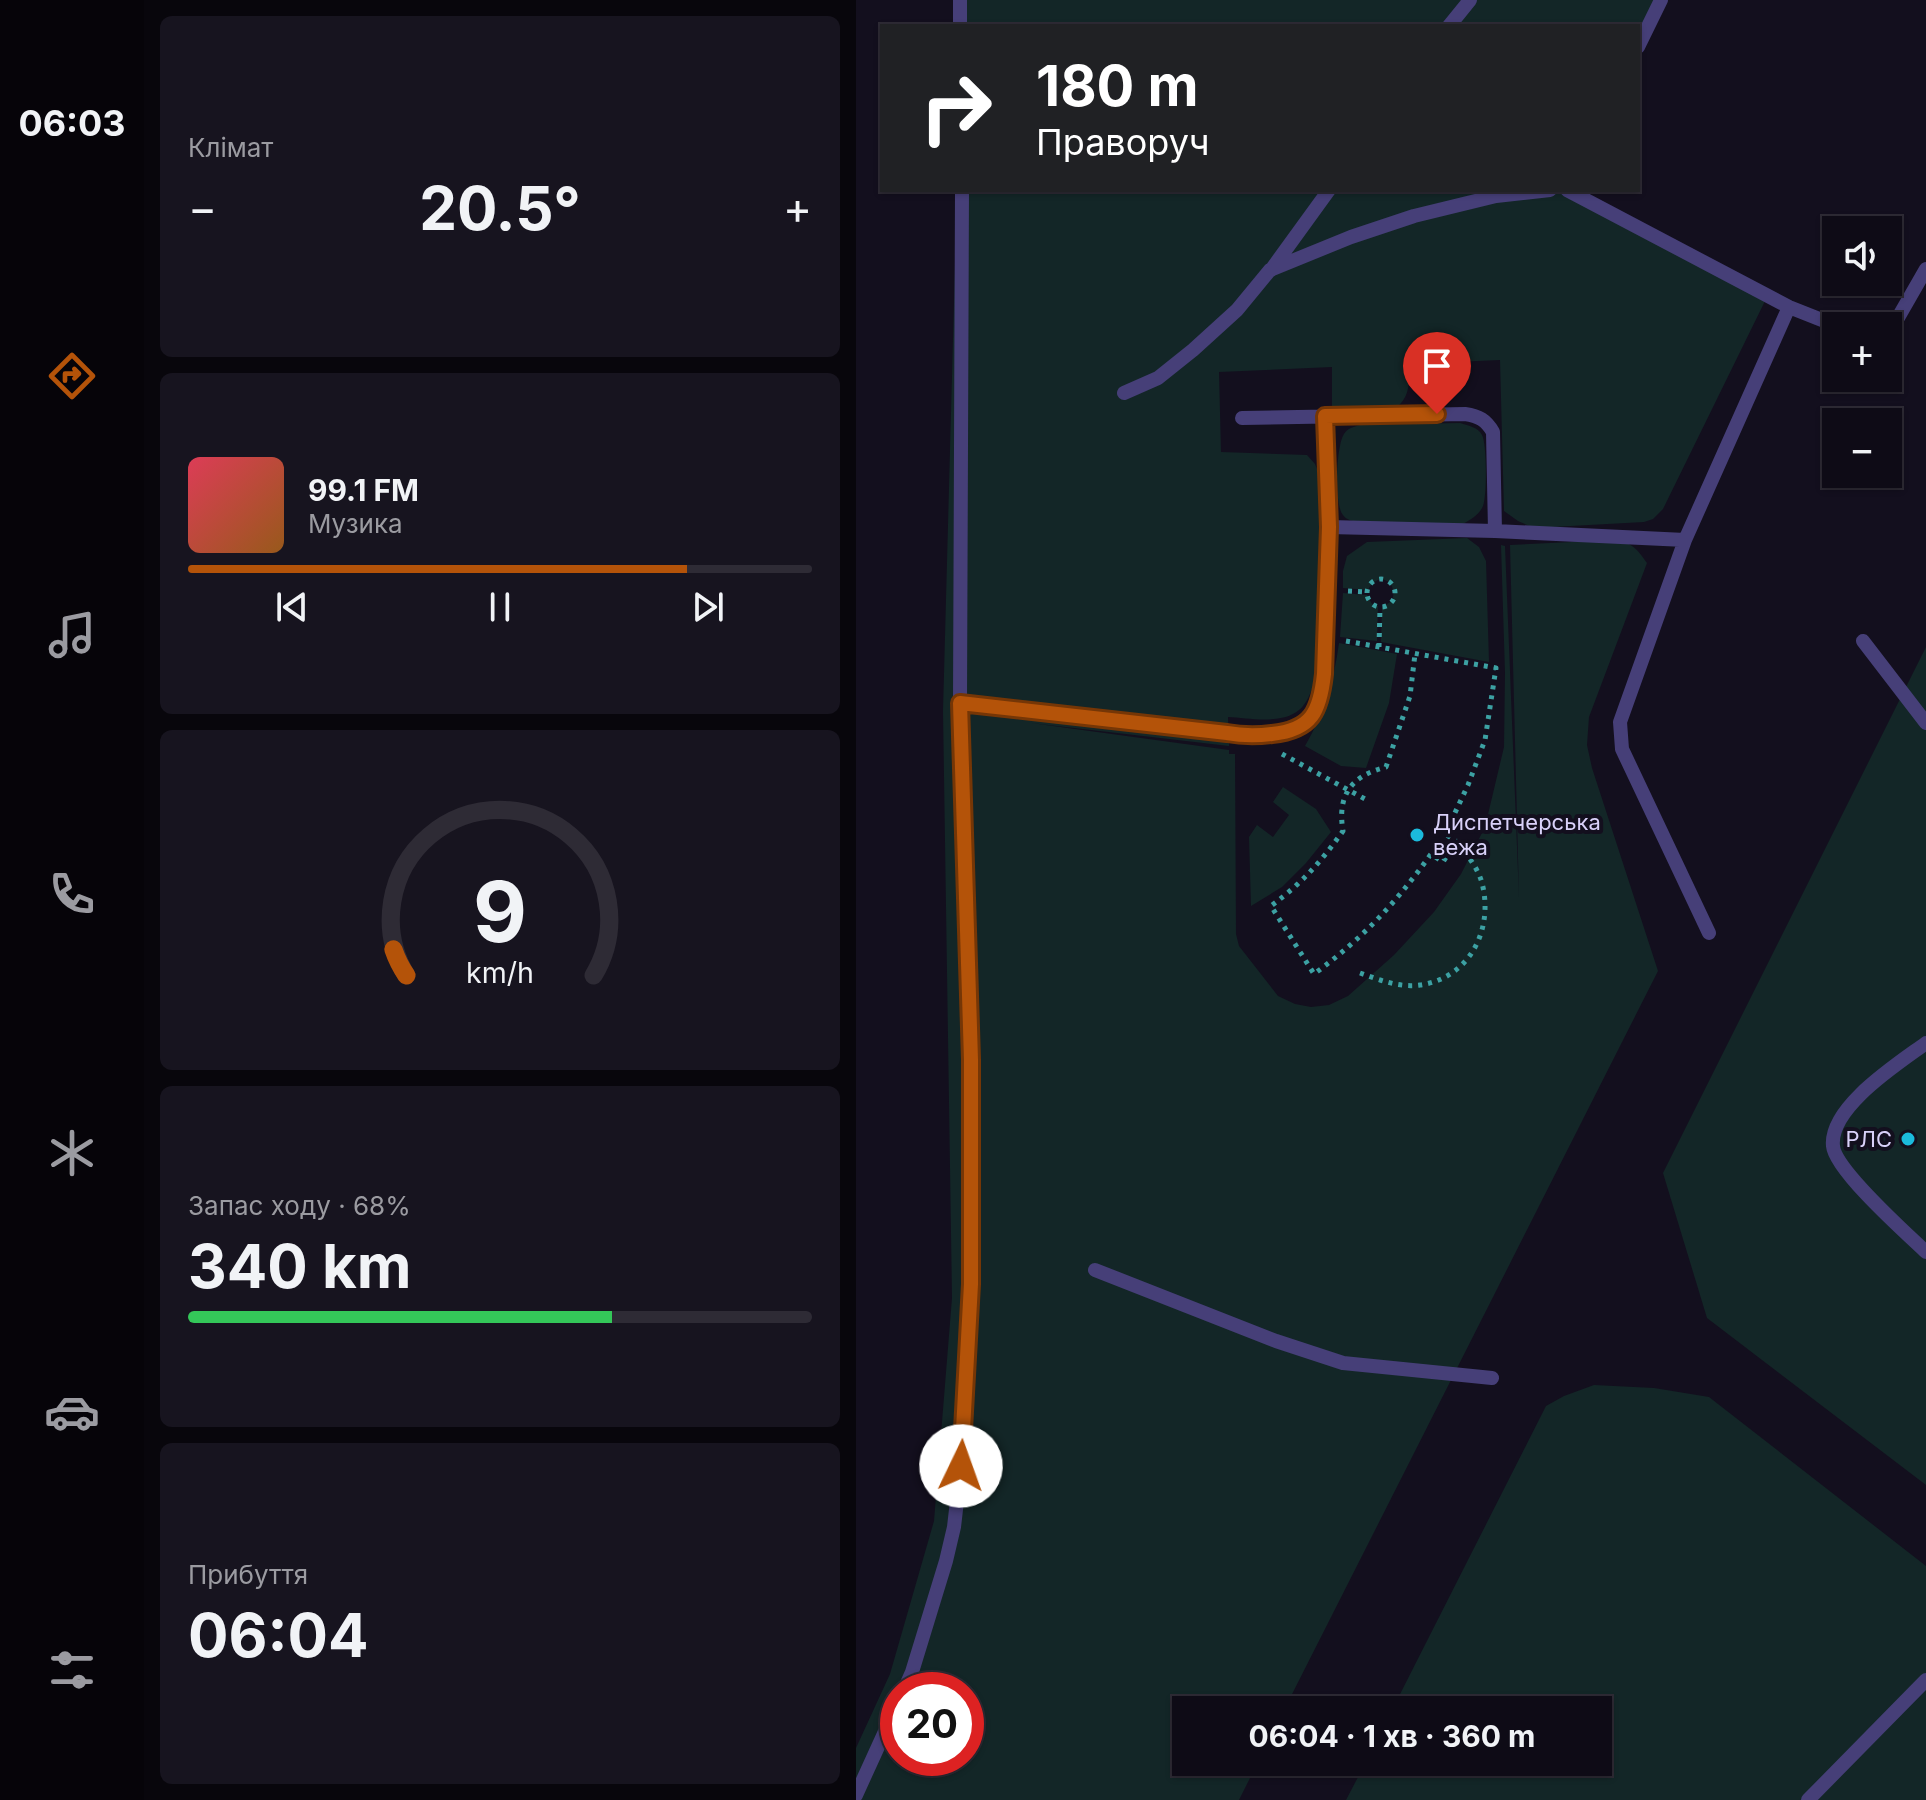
<!DOCTYPE html>
<html lang="uk">
<head>
<meta charset="utf-8">
<style>
	:root { --surface:#0e0b16; --page:#17141f; --text:#f1f3f6; --muted:#9b9ba1; --line:#2e2b35; --accent:#b45309 }
	body { margin:0; font-family:Inter,sans-serif; background:var(--page); color:var(--text); height:100vh; display:flex; flex-direction:column; font-size:30px; white-space:nowrap }
	* { box-sizing:border-box; margin:0 }
	p { font-size:26px; color:var(--muted) }
	.icon { flex:none; width:44px; height:44px; fill:none; stroke:currentColor; stroke-width:2; stroke-linecap:round; stroke-linejoin:round }
	.map { position:relative; flex:1; overflow:hidden }
	.panel { display:flex; flex-direction:column; gap:16px; padding:16px; background:#08060c; width:712px }
	.panel>* { flex:none }
	.banner { position:absolute; left:24px; top:24px; width:760px; height:168px; border-radius:0px; box-shadow:0 2px 6px #0004,0 0 0 2px var(--line); background:#202124; color:#fff; overflow:hidden }
	.controls { position:absolute; left:966px; top:216px; display:grid; gap:16px }
	.controls a { display:grid; place-items:center; width:80px; height:80px; border-radius:0px; background:var(--surface); box-shadow:0 2px 6px #0004,0 0 0 2px var(--line); font-size:40px }
	.speed { position:absolute; left:24px; top:1672px; display:flex; gap:16px; font-size:40px; font-weight:700; text-align:center }
	.speed>* { display:grid; place-content:center; width:104px; height:104px; border-radius:50%; background:var(--surface); box-shadow:0 2px 6px #0004,0 0 0 2px var(--line); line-height:1 }
	.speed .limit { border:12px solid #d22; background:#fff; color:#111 }
	.pin { position:absolute; display:grid; place-items:center; width:68px; height:68px; color:#fff; margin:-82px -34px; border-radius:50% 50% 50% 0; rotate:-45deg; box-shadow:0 0 8px #0007 }
	.pin .icon { rotate:45deg }
	.me { position:absolute; width:88px; margin:-44px; rotate:3deg; stroke-linejoin:round; filter:drop-shadow(0 0 6px #0008) }
	.turn { display:flex; align-items:center; gap:28px; height:168px; padding:0 24px; font-size:36px }
	.turn .icon { width:104px; height:104px; stroke-width:2.5 }
	.turn b { display:block; font-size:56px; line-height:68px }
	.big { font-size:60px; font-weight:700; line-height:1.1 }
	.panel .widget { flex:1; display:flex; flex-direction:column; justify-content:center; gap:12px; min-width:0; padding:0 28px; border-radius:12px; background:var(--page) }
	.panel .dial { align-items:center; gap:0 }
	.dial svg { height:208px; overflow:visible; fill:none; stroke:var(--line); stroke-width:7; stroke-linecap:round; text-anchor:middle }
	.dial text { fill:var(--text); stroke:none }
	.song { display:flex; align-items:center; gap:24px }
	.cover { width:96px; height:96px; border-radius:12px; background:linear-gradient(135deg,hsl(350 70% 55%),hsl(30 70% 35%)) }
	.played { height:8px; border-radius:4px; background:linear-gradient(90deg,var(--accent) 80%,var(--line) 80%) }
	.keys { display:flex; justify-content:space-around; direction:ltr }
	.heat { display:flex; justify-content:space-between; align-items:center; font-size:44px; direction:ltr }
	.charge { height:12px; border-radius:6px; background:linear-gradient(90deg,#34c759 68%,var(--line) 0) }
	.trip { position:absolute; left:316px; top:1696px; width:440px; height:80px; border-radius:0px; background:var(--surface); box-shadow:0 2px 6px #0004,0 0 0 2px var(--line); font-weight:700; line-height:80px; text-align:center }
	main { display:flex; flex:1; min-height:0 }
	.dock { display:flex; flex-direction:column; width:144px; justify-content:space-around; align-items:center; background:#060409; color:var(--muted) }
	.dock .icon { width:56px; height:56px }
	.dock .active { color:var(--accent) }
	.dock b { font-size:36px; color:var(--text) }
	.map>svg:first-child { display:block }
	.green { fill:#132627; fill-rule:evenodd }
	.lines { fill:none; stroke-linecap:round; stroke-linejoin:round }
	.path { stroke:#3ca1a3; stroke-width:5; stroke-dasharray:4 6; stroke-linecap:butt }
	.service { stroke:#463f78; stroke-width:14 }
	.route-casing { stroke:#753606; stroke-width:20 }
	.route { stroke:#b45309; stroke-width:14 }
	.poi-dot { fill:#1bbadc; stroke:#130f1e; stroke-width:3 }
	.labels { text-anchor:middle; stroke-width:8; stroke-linejoin:round; paint-order:stroke }
	.poi-label { font-size:22px; fill:#d9d1f9; stroke:#130f1e; text-anchor:start }
</style>
</head>
<body>
<main>
<nav class="dock">
<b>06:03</b>
<svg class="icon active" aria-label="directions" viewBox="0 0 24 24"><path d="M12 3l9 9-9 9-9-9zM9 14v-3h6M13 9l2 2-2 2"/></svg>
<svg class="icon" aria-label="music" viewBox="0 0 24 24"><path d="M9 18V5l10-2v13"/><circle cx="6" cy="18" r="3"/><circle cx="16" cy="16" r="3"/></svg>
<svg class="icon" aria-label="phone" viewBox="0 0 24 24"><path d="M5 4h4l2 5-3 2q2 4 5 5l2-3 5 2v4C11 20 4 13 5 4z"/></svg>
<svg class="icon" aria-label="climate" viewBox="0 0 24 24"><path d="M12 3v18M4 7l16 10M4 17L20 7"/></svg>
<svg class="icon" aria-label="car" viewBox="0 0 24 24"><path d="M5 17H2v-5l4-1 3-4h7l3 4 3 1v5h-3M9 17h6M6 11h13"/><circle cx="7" cy="17" r="2"/><circle cx="17" cy="17" r="2"/></svg>
<svg class="icon" aria-label="filters" viewBox="0 0 24 24"><path d="M4 7h16M4 17h16"/><circle cx="9" cy="7" r="2"/><circle cx="15" cy="17" r="2"/></svg>
</nav>
<section class="panel">
<div class="widget"><p>Клімат</p>
<div class="heat"><a>−</a><b class="big">20.5°</b><a>+</a></div>
</div>
<div class="widget">
<div class="song"><i class="cover"></i><div><b>99.1 FM</b><p>Музика</p></div></div>
<div class="played"></div>
<div class="keys"><svg class="icon" aria-label="previous" viewBox="0 0 24 24"><path d="M18 5L8 12l10 7zM5 5v14"/></svg><svg class="icon" aria-label="pause" viewBox="0 0 24 24"><path d="M8 5v14M16 5v14"/></svg><svg class="icon" aria-label="next" viewBox="0 0 24 24"><path d="M6 5l10 7-10 7zM19 5v14"/></svg></div>
</div>
<div class="widget dial"><svg viewBox="0 0 100 80">
<path d="M14 69A42 42 0 1 1 86 69"/>
<path d="M14 69A42 42 0 0 1 9 59" stroke="#b45309"/>
<text x="50" y="56" font-size="32" font-weight="700">9</text>
<text x="50" y="72" font-size="11">km/h</text>
</svg></div>
<div class="widget"><p>Запас ходу · 68%</p><b class="big">340 km</b><div class="charge"></div></div>
<div class="widget"><p>Прибуття</p><b class="big">06:04</b></div>
</section>
<div class="map">
<svg width="1070" height="1800" viewBox="0 0 1070 1800">
	<rect width="100%" height="100%" fill="#130f1e"/>
	<!-- green -->
	<path class="green" d="M104,0H798L782,33V26H104Z
		M101,190H705L910,299L807,509L797,519L788,522L678,528L662,521L648,511L644,360L553,364C553,383 555,398 537,410L476,411V367L363,372L365,452L451,455L459,464L465,479L459,682C455,691 451,704 443,710C425,725 393,718 372,717L373,746L175,723L373,750V754H379L380,934L383,946L422,996L439,1004L455,1007L473,1005L492,996L538,955L578,912L605,874L629,827L648,747L649,673L645,545L649,546L663,897L654,545L758,540C776,542 781,549 791,563L733,717L731,745L736,768L802,971L428,1710H330V1762H402L383,1800H0V1748L34,1674L78,1521L96,1298L87,711ZM42,1690H110V1758H42Z
		M604,423C613,426 622,427 626,435C631,444 631,496 627,506C623,516 612,521 603,526L504,522C498,521 491,521 487,515C478,505 480,446 488,434C492,428 497,427 504,425Z
		M611,538L623,547L630,561L633,662L525,642L526,607L536,601C543,580 521,571 512,590L487,588V571L491,556L511,542Z
		M487,593L511,595L516,604L522,606L521,641L484,637Z
		M483,643L541,654L533,703L510,768L485,766L449,746C468,713 478,681 483,643Z
		M1070,647V1485L851,1318L807,1173Z
		M427,787L460,809L475,832L450,863L426,887L395,906L393,837L401,825L417,837L433,815L417,802Z
		M738,1385L798,1388L853,1397L1070,1566V1800H490L510,1762H742V1710H536L690,1406L708,1396Z"/>
	<g class="lines">
		<!-- path -->
		<path class="path" d="M511 593a14 14 0 1 1 28 0a14 14 0 1 1-28 0Z
			M492,591L511,592
			M490,641L640,668L629,740L612,785L589,834L600,841L587,862L575,854C540,903 507,938 458,974L415,906C447,882 464,863 487,831C481,795 495,776 530,767L554,696L559,654
			M523,647L524,607
			M426,754L509,799
			M504,973C524,980 543,988 564,985C614,978 638,929 626,883C622,868 610,853 600,841"/>
		<!-- service -->
		<path class="service" d="M104,0V26
			M593,26L614,0
			M782,47L805,0
			M711,190L933,307L981,326
			M415,270L473,190
			M1032,329L1039,323L1070,269
			M268,393L302,378L337,350L381,310L414,270L495,237L558,216L640,196L694,190
			M386,418L609,414C623,416 630,420 637,432L639,531
			M473,527L639,531L829,540
			M1007,641L1070,723
			M104,703L371,733C387,736 400,736 416,734C456,730 464,711 468,674L473,527L469,416
			M853,933L766,749L764,722L829,540L933,307
			M1070,1043C1043,1063 973,1107 977,1146C979,1170 1050,1233 1070,1252
			M239,1270L420,1341L487,1363L636,1378
			M48,1690L56,1672L90,1561L98,1527L105,1466L115,1284V1060L104,703L106,190
			M0,1795L42,1703
			M952,1800L1070,1680"/>
	</g>
	<g class="lines">
		<defs>
			<path id="route" d="M105,1466L115,1284V1060L104,703L371,733C387,736 400,736 416,734C456,730 464,711 468,674L473,527L469,416L581,414"/>
		</defs>
		<!-- route casing -->
		<use href="#route" class="route-casing"/>
		<!-- route -->
		<use href="#route" class="route"/>
	</g>
	<!-- markers -->
	<g class="poi-dot">
		<circle cx="561" cy="835" r="8"/>
		<circle cx="1052" cy="1139" r="8"/>
	</g>
	<g class="labels">
		<!-- poi labels -->
		<g class="poi-label">
			<text x="577" y="830">Диспетчерська<tspan x="577" dy="25">вежа</tspan></text>
			<text x="1036" y="1147" text-anchor="end">РЛС</text>
		</g>
	</g>
</svg>
<div class="controls">
<a><svg class="icon" aria-label="sound" viewBox="0 0 24 24"><path d="M4 9h4l5-4v14l-5-4H4zM17 9q2 3 0 6"/></svg></a>
<a>+</a>
<a>−</a>
</div>
<div class="speed"><div class="limit">20</div></div>
<div class="pin" style="left:581px;top:414px;background:#d93025"><svg class="icon" aria-label="arrive" viewBox="0 0 24 24"><path d="M6 21V4h12l-3 4 3 4H6"/></svg></div>
<svg class="me" style="left:105px;top:1466px" viewBox="-20 -20 40 40"><circle r="19" fill="#fff"/><path d="M0-13L10 11 0 6-10 11z" fill="#b45309"/></svg>
<div class="trip">06:04 · 1 хв · 360 m</div>
<div class="banner">
<div class="turn"><svg class="icon" aria-label="right" viewBox="0 0 24 24"><path d="M7 20v-9h11M14 6l5 5-5 5"/></svg><div><b>180 m</b>Праворуч</div></div>
</div>
</div>
</main>
</body>
</html>
